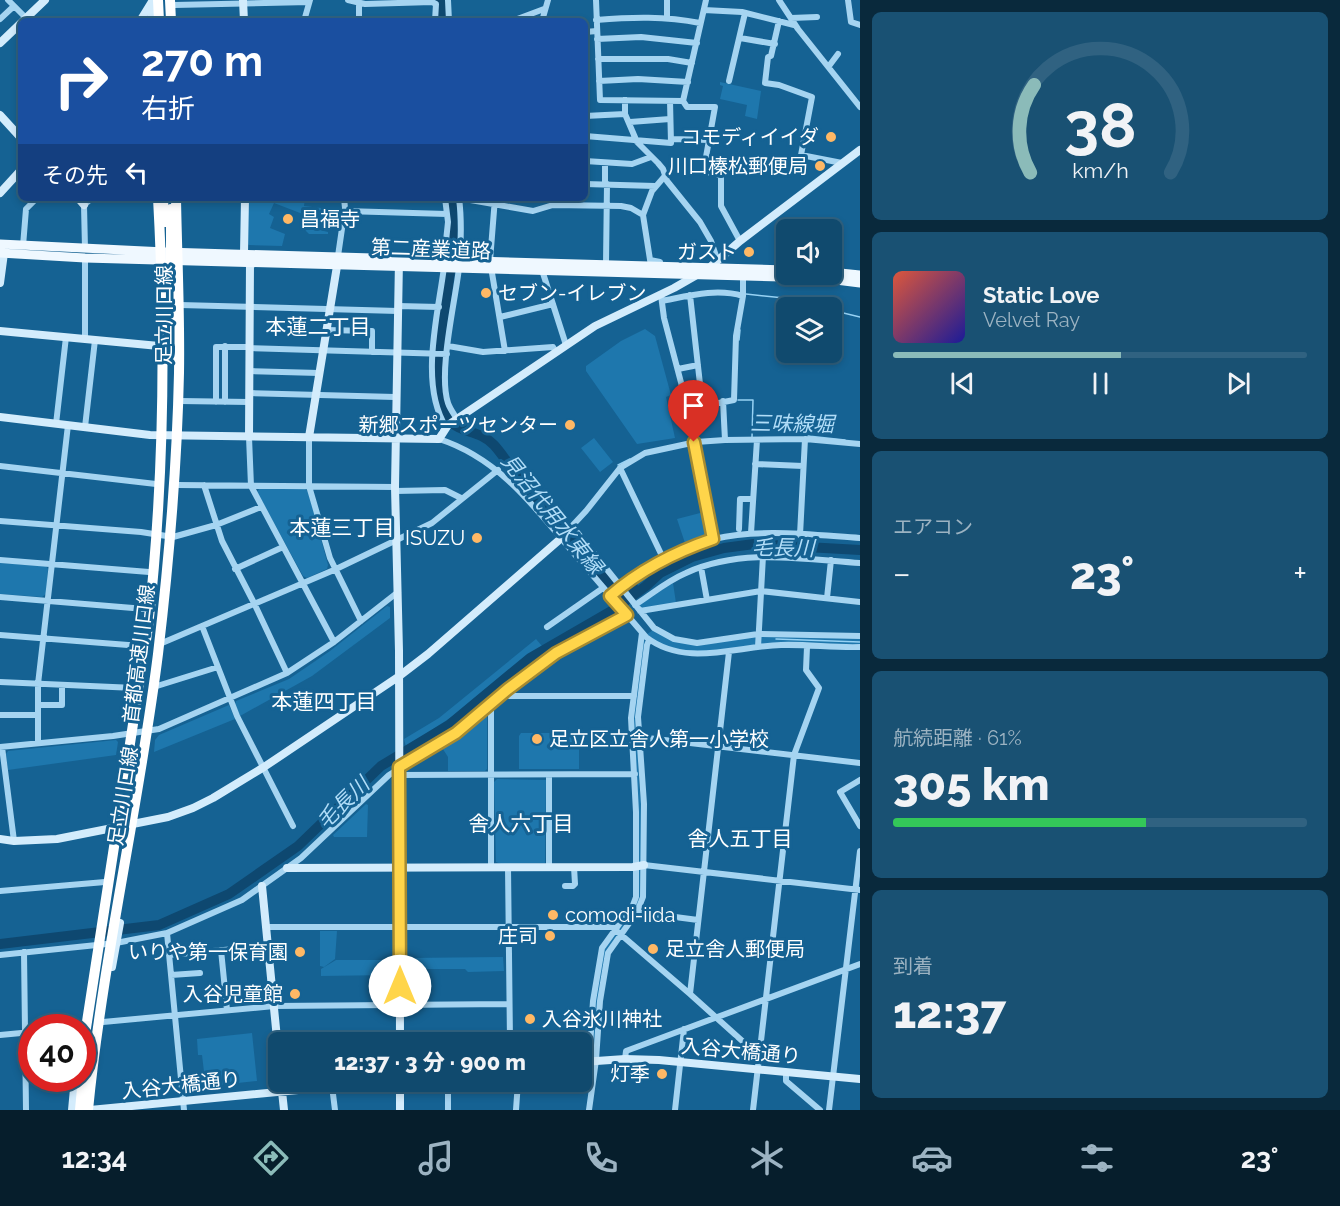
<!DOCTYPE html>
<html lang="ja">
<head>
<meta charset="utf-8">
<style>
	:root { --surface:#104a6e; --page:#195173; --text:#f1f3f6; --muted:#9cb3c2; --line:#306281; --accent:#8bbbb9 }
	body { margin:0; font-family:Raleway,"Noto Sans JP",sans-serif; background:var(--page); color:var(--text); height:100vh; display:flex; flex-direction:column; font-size:22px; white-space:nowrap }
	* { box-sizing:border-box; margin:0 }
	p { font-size:20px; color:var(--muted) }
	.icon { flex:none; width:33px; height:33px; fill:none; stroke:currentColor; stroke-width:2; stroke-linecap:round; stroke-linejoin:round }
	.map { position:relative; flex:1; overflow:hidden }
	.sheet { display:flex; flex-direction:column; gap:12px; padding:12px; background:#09293c; width:480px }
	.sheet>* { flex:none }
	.banner { position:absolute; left:18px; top:18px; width:570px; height:183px; border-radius:9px; box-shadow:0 3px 9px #0003,0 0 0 2px var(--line); background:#1a4fa0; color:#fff; overflow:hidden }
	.buttons { position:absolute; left:776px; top:219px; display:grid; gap:12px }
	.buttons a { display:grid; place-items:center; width:66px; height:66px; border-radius:9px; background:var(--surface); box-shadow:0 3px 9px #0003,0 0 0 2px var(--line); font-size:30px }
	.speed { position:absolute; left:18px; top:1014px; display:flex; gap:12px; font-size:30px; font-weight:700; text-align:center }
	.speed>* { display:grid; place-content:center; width:78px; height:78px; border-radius:50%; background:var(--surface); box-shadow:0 3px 9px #0003,0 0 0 2px var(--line); line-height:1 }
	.speed .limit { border:9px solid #d22; background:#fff; color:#111 }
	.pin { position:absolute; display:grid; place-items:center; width:51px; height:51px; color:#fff; margin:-62px -26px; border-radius:50% 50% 50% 0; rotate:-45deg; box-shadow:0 0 6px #0007 }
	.pin .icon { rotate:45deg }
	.me { position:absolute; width:66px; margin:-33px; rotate:0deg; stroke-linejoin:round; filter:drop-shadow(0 0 4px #0008) }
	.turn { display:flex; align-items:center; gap:21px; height:126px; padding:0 24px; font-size:27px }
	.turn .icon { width:78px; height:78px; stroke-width:2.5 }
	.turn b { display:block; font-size:42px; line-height:51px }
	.then { display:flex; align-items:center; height:57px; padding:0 24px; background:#0003; gap:12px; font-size:22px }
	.big { font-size:45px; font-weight:800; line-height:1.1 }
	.sheet .tile { flex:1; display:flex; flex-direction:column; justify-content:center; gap:9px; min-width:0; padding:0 21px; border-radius:9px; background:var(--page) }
	.sheet .dial { align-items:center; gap:0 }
	.dial svg { height:156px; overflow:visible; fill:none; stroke:var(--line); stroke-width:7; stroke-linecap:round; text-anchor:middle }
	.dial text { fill:var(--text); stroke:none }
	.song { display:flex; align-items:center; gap:18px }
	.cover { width:72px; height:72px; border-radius:9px; background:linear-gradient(135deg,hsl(10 70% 55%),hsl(240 70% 35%)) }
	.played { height:6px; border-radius:3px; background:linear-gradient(90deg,var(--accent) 55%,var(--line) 55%) }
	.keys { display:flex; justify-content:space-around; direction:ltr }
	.heat { display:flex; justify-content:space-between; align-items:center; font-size:33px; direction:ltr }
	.charge { height:9px; border-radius:4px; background:linear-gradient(90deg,#34c759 61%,var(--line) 0) }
	.trip { position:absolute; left:268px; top:1032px; width:324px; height:60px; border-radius:9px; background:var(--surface); box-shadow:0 3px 9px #0003,0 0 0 2px var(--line); font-weight:800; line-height:60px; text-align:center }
	.tabs { display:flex; height:96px; justify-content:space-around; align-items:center; background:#061e2c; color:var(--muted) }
	.tabs .icon { width:42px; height:42px }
	.tabs .on { color:var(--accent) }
	.tabs b { font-size:27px; color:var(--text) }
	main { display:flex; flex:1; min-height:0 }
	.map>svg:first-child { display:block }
	.green { fill:#1e77ad }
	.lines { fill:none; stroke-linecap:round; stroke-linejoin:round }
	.stream { stroke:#97d2f4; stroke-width:1.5 }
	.river { stroke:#0e4870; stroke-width:10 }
	.street { stroke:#a5d4f1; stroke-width:6 }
	.secondary { stroke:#d3ecfc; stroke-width:8 }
	.primary { stroke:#eff8ff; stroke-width:9 }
	.highway { stroke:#fff; stroke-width:10 }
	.highway-bridge { stroke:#fff; stroke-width:10 }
	.route-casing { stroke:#a68a30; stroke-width:15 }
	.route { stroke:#ffd54a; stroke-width:10 }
	.poi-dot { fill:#ffb865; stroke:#156293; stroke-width:2 }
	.labels { text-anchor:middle; stroke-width:6; stroke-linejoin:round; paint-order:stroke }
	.poi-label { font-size:20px; fill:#fff; stroke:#156293; text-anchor:end }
	.street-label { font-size:20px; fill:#fff; stroke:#156293 }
	.neighbourhood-label { font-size:21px; fill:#fff; stroke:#156293 }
	.water-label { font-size:21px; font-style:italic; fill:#b1ddf8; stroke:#156293 }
</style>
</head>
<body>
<main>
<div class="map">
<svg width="860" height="1110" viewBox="0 0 860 1110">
	<rect width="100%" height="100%" fill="#156293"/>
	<!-- green -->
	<path class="green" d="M720,82L761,91L757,119L745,116L747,105L720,99L723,86L720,85Z
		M248,198H305L304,206L321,208L322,219L312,218L311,228L328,232V234H309L305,230L308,216L274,203L269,214L274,217L270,228L285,234L282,246L249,245L247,244Z
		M645,329L655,336L671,395L666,397L675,438L637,444L586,371V366L621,341Z
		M594,438L613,462L600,472L581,448Z
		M259,489H305L308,491L328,565L327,569L307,578L303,576L257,492Z
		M704,512L709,536L685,543L677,519Z
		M0,563L46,566L48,569L46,594L42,597L0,594Z
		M673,583L676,603L641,609L639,604Z
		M387,606L390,607V618L312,676L240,716L235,704L236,701L289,679L330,651Z
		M618,614L619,616L534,667L492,698L453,732L406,759V754L449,728L487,696L557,645Z
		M653,630L699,645L761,636L860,638V646L806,645L698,652L664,647L646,635Z
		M642,638L645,641L637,718L639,784L642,810L640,904L609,947L595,1057H591L594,1000L602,953L636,902L633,718Z
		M536,639L542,646L527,655L453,716L406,747L404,739L439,718Z
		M229,705L235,719L154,752L155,740L159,735Z
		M483,715L487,716V769L485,771H448V757L441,746L458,736Z
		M521,733H579V769H519V736Z
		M116,740L118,742L116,755L8,770L6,754L8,751Z
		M497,779L546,780L545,863L501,864L496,862L494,782Z
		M366,804L368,805L367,837H334L333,835Z
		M320,931H337L335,959L324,967L320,966Z
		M503,957L504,971L468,972L465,969H408V958Z
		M389,960V975L321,976V969L336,960Z
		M252,1033L257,1081L210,1086V1079L205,1080L202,1055H198L197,1039Z"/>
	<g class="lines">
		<!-- stream -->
		<path class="stream" d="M746,294L784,298L825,308
			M831,310L860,317
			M739,340L740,330
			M738,400H753L752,437
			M808,436L845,440
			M618,465L630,459
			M776,639L860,642"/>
		<!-- river -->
		<path class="river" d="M441,0V21
			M451,198C454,223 453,246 450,271C445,314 433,359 441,402C447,437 475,425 494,445C504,456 512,470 521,481C553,520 587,557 619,596L633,587
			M0,944L159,925L229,894L298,846L381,766L449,725L530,658L613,610L646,586L660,573L692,557L724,548L754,544L860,550"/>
		<!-- street -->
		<path class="street" d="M8,0L26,18
			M348,0L365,4L432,2L436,4L435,21
			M448,0L449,21
			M596,0L600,100L683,101
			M706,0L683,101L687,107H715L704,168L707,172L721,175V206L740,241
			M779,0L798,29L860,107
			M848,0L851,22L860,25
			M174,5L309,2
			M704,10L742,12L794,25
			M667,18V0
			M791,18L817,17
			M0,19L14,6
			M596,20C632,17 665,16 700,23
			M304,21L310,0
			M359,21V3
			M512,21L544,9
			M542,21L548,0
			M779,21L771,56L768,57L765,83L779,85L812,97L801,155L842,163
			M585,32L597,31
			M740,38L775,44
			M597,39L641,37L697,43
			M598,59H668L692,63
			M829,66L838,54
			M599,81L638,79L688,82
			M729,81L745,13
			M625,100V114L637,142L658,163L663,169L667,181L700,222L711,241L717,259
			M585,116L625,114
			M630,122L670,119
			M585,136L671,143L670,101
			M671,139L710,140
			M585,161L632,164L651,157
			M605,163V184
			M585,184L655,186
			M459,198L533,211L553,205L621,206L631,208L643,215L651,266
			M495,198L490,261L505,351
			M345,211L447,214
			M643,215L652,191L664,177
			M23,246L26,209L37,198
			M85,249L84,205L92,198
			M338,256L345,208L344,198
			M444,260L448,222L445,198
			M650,260L660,262
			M606,264L607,184
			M444,267C438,315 419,384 446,427
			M542,270L566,345
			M661,295L664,318L688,409L713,539
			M690,295L700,384
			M662,301C688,296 716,288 743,296
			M180,305L398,311
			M398,306L439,307
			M500,317L553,304
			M326,330L372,331V352
			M85,339V258
			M225,346V402
			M448,346L483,352L553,347L556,352
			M249,348L447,354
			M678,369L698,365
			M249,371L319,373
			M249,393L395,397
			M180,401L249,402
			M723,401L725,440
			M216,402V347H250
			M688,409L734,400L736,336L743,296V277
			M457,419C454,414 450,409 448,403C438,372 455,303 459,268C461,245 462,221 459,198
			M56,424L66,337
			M85,427L95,340
			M249,437L251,486L334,642
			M309,437V486L330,558L361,621
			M439,439C498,458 533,505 571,550C596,579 621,608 646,637C686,668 736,646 781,645C807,644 834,648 860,647
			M860,444L805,439L725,440L696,442L645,453L620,468L586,511L572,526L654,628L674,639L697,643L758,634L860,636
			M755,464L803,466
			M0,466L156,484
			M620,468L663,558
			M177,485L395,487
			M204,485L222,541L254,603L287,673
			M395,491L445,490L461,498
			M0,521L141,532L173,537L216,525L261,507
			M739,529L740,499H753
			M751,533L757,440
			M800,535L805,439
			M0,560L149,572
			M701,567L707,600
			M235,569L283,547
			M610,596C640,570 675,548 714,539C759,528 814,535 860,538
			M0,597L145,609
			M827,598L831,560
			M635,605C652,594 667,581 686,573C741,548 802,559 860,563
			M640,611L761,591L860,602
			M202,626L237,716L293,826
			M547,627L603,588
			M0,635L141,646
			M162,643L334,570L432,523L498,470
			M758,647L763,556
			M0,682L135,688
			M157,686L218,667
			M501,696H634
			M38,705H62V685
			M0,715H38
			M639,737L860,763
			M38,742V684L68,425
			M0,747L113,736L159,729L287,673L334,642L398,592
			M2,747L14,841
			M399,775L635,774
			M549,775V867
			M860,780L840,792L860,826
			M644,865L860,890
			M491,867V704
			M508,867L510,1042
			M565,886H573L575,884L574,867
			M0,891L105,882
			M637,912L698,920
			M266,927H612L690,994L729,652
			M167,933L184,1110
			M221,950L227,1010
			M24,952L26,1110
			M0,955L116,943L167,933L242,900L301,858L389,775L456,733L509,689L556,653L627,615
			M169,955L268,946
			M171,975L200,973
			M690,994L759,1056
			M103,1022L274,1006L509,1004
			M0,1035L32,1032
			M625,1059L626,1051L860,964
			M591,1063L589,1061L593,1001L602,948L633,905L636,897V812L631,718L642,633
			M786,1072V1081L820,1110
			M448,1082V1110
			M332,1086L335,1110
			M516,1110L518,1082
			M589,1110L596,1060L600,1001L608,953L637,912L643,897L644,804L638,717L647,645L649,640
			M675,1110L684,1029
			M753,1110L794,755L819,688L806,670L807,647
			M829,1110L860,851"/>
		<!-- secondary -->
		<path class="secondary" d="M243,0L244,21
			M152,3V21
			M23,21L45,0
			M140,21L153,0
			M0,43L21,23
			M0,115L21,138
			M0,193L21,170
			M78,198L84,205
			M244,253L245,198
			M399,260L395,487L399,651L400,1042
			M0,283L4,253
			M0,331L159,346
			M0,417L150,435L439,439L448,425L595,326L674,288L709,268L740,241L860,150
			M249,437L250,262
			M309,437L338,260
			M0,839L14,841L57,839L168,817L193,808L213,798L264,767L398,677L428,654L558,541
			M287,868L633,867L644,865
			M262,886L279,1059
			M112,967L120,923
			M582,1062L625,1059L659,1060L860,1079
			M281,1082L284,1110
			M400,1082V1110
			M72,1110L75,1078
			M90,1110L382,1082"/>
		<!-- primary -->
		<path class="primary" d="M0,244L165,252L786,270
			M0,253L85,258L820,278L860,283
			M831,272L860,275"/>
		<!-- highway -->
		<path class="highway" d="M158,0L159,21
			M170,0L171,21
			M163,198L164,222
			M171,209V329
			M80,1110L86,1045"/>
		<!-- highway-bridge -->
		<path class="highway-bridge" d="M171,329L172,355
			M82,1054L148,627C164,484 166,341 158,198
			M88,1110C103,957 139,806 158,654C169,561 177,467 179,373C180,315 177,256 176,198"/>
	</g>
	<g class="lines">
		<defs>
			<path id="route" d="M400,986L399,767L456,733L508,689L556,653L627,615L610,596C641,569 675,552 713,539L694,442"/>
		</defs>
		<!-- route casing -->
		<use href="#route" class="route-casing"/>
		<!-- route -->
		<use href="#route" class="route"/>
	</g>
	<!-- markers -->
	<g class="poi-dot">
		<circle cx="831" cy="137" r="6"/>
		<circle cx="820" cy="166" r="6"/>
		<circle cx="288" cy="219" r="6"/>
		<circle cx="749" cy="252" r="6"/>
		<circle cx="486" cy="293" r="6"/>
		<circle cx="570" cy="425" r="6"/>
		<circle cx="477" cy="538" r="6"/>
		<circle cx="537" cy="739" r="6"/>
		<circle cx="553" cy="915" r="6"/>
		<circle cx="550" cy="936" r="6"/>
		<circle cx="653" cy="949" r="6"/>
		<circle cx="300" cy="952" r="6"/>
		<circle cx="295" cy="994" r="6"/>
		<circle cx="530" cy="1019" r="6"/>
		<circle cx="662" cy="1074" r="6"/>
	</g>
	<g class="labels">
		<!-- poi labels -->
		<g class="poi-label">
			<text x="819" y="144">コモディイイダ</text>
			<text x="808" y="173">川口榛松郵便局</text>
			<text x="300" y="226" text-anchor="start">昌福寺</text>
			<text x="737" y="259">ガスト</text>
			<text x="498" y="300" text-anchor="start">セブン-イレブン</text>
			<text x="558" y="432">新郷スポーツセンター</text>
			<text x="465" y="545">ISUZU</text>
			<text x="549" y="746" text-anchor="start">足立区立舎人第一小学校</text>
			<text x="565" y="922" text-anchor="start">comodi-iida</text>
			<text x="538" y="943">庄司</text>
			<text x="665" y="956" text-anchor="start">足立舎人郵便局</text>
			<text x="288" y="959">いりや第一保育園</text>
			<text x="283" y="1001">入谷児童館</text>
			<text x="542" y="1026" text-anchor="start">入谷氷川神社</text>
			<text x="650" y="1081">灯季</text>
		</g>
		<!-- street labels -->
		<g class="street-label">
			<text transform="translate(431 249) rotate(2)" y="7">第二産業道路</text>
			<text transform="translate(164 315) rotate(-90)" y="7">足立川口線</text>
			<text transform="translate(139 654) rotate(-83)" y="7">首都高速川口線</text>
			<text transform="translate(123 796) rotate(-81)" y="7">足立川口線</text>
			<text transform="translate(741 1051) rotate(5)" y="7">入谷大橋通り</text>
			<text transform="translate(181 1085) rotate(-6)" y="7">入谷大橋通り</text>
		</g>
		<!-- neighbourhood labels -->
		<g class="neighbourhood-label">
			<text x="318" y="334">本蓮二丁目</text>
			<text x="342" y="535">本蓮三丁目</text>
			<text x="324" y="709">本蓮四丁目</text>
			<text x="521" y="831">舎人六丁目</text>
			<text x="740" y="846">舎人五丁目</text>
		</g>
		<!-- water labels -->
		<g class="water-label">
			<text transform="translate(792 424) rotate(1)" y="7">三味線堀</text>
			<text transform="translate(552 514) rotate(51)" y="7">見沼代用水東縁</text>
			<text transform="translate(783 548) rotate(1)" y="7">毛長川</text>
			<text transform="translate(343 803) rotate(-44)" y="7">毛長川</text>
		</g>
	</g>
</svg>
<div class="buttons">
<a><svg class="icon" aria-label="sound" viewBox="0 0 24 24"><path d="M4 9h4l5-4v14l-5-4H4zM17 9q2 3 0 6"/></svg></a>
<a><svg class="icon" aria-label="layers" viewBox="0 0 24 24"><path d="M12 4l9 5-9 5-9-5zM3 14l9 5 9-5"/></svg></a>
</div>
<div class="speed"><div class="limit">40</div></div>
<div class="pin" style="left:694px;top:442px;background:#d93025"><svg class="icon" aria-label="arrive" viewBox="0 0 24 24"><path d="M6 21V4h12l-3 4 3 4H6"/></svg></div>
<svg class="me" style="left:400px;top:986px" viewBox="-20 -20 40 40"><circle r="19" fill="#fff"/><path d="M0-13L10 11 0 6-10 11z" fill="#ffd54a"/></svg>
<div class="trip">12:37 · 3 分 · 900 m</div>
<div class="banner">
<div class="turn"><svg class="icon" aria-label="right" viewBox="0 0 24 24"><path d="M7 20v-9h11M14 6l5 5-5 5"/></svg><div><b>270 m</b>右折</div></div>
<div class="then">その先<svg class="icon" aria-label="left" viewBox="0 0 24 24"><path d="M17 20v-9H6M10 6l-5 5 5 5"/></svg></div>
</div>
</div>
<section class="sheet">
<div class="tile dial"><svg viewBox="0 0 100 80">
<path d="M14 69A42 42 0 1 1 86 69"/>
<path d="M14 69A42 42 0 0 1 16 24" stroke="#8bbbb9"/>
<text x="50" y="56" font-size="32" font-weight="700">38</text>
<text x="50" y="72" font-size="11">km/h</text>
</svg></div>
<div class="tile">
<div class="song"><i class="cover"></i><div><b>Static Love</b><p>Velvet Ray</p></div></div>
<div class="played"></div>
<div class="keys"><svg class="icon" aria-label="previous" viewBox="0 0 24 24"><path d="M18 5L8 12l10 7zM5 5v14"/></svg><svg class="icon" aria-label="pause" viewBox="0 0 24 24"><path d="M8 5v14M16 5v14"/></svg><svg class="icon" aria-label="next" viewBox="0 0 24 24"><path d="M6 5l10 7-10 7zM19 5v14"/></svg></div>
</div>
<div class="tile"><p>エアコン</p>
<div class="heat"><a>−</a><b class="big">23°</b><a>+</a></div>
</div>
<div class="tile"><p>航続距離 · 61%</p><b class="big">305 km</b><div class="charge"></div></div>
<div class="tile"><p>到着</p><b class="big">12:37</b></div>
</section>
</main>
<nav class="tabs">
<b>12:34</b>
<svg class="icon on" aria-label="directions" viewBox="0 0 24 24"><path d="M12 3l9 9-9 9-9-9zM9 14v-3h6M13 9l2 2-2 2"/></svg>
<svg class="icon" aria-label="music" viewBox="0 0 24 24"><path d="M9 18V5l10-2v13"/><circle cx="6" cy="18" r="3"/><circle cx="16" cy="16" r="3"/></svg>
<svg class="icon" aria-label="phone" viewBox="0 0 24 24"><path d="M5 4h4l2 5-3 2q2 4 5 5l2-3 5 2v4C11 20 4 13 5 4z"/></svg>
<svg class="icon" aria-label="climate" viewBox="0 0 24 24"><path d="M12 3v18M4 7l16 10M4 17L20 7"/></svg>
<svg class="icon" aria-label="car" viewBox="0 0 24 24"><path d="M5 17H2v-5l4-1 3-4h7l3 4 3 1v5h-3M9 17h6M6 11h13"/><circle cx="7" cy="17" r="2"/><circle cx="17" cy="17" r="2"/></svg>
<svg class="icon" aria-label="filters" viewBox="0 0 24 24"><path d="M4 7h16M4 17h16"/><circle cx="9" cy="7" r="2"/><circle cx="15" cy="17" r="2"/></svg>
<b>23°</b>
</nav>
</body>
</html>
